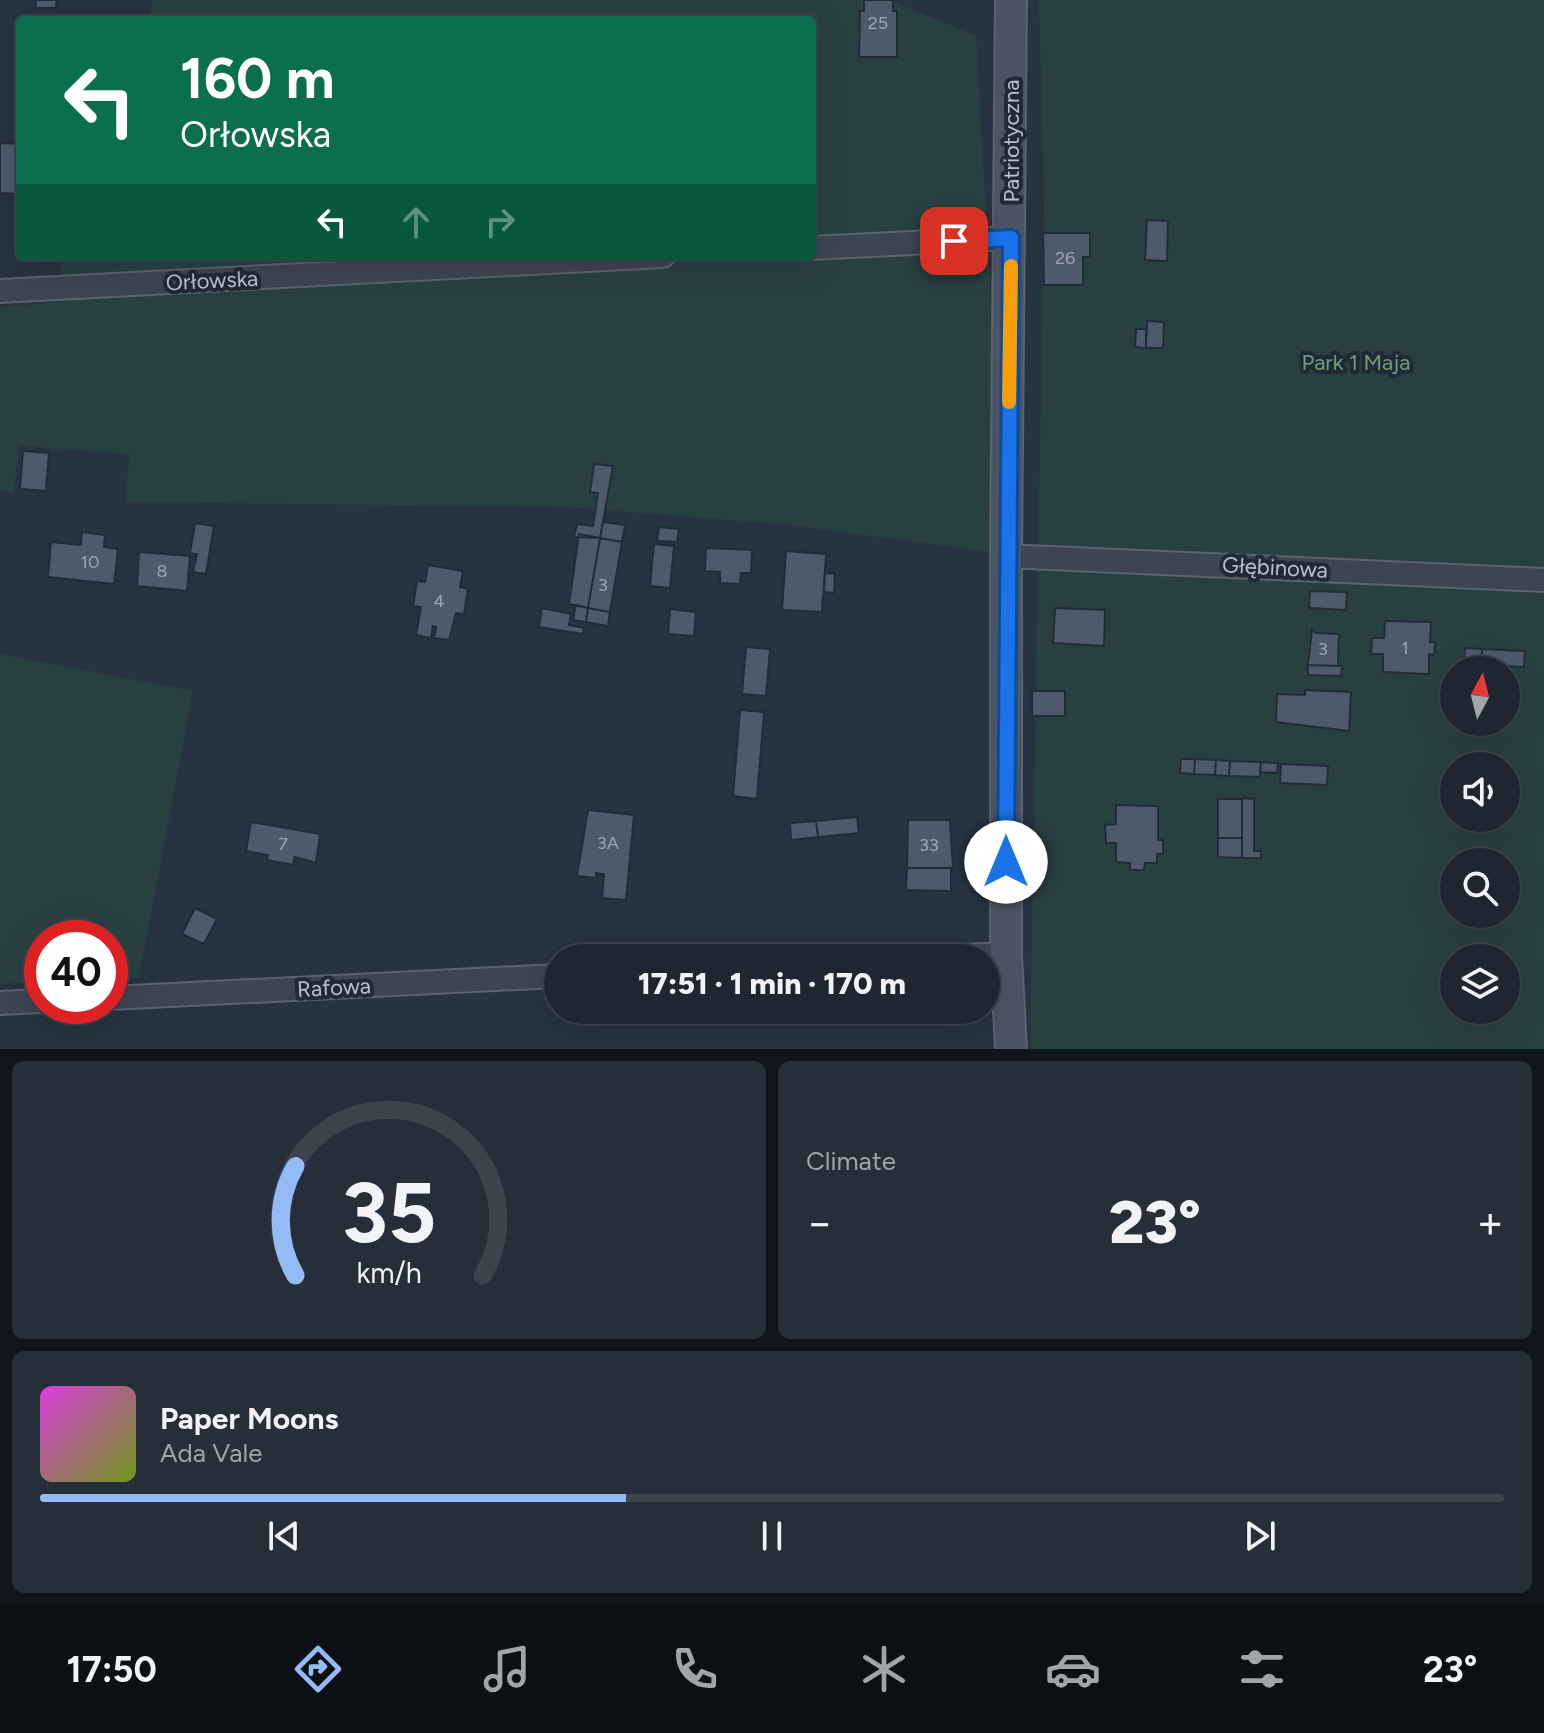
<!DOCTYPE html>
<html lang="en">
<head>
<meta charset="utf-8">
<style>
	:root { --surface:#1d2631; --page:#252e39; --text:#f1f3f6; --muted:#a0a5ab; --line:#3b434d; --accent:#94bbf5 }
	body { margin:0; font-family:Figtree,sans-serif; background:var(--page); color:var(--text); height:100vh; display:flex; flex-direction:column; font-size:30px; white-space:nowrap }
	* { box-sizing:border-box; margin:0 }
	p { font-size:26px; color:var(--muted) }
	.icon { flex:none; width:44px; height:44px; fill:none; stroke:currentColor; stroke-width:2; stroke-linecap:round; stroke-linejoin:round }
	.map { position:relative; height:1049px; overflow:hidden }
	.details { display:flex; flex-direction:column; gap:12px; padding:12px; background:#10151b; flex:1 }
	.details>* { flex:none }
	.guide { position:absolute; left:16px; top:16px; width:800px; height:244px; border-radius:8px; box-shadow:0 8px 32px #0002,0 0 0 2px var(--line); background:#0b6e4f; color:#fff; overflow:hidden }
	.needle { width:52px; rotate:7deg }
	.controls { position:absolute; left:1440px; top:656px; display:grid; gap:16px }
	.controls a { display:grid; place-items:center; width:80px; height:80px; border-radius:50%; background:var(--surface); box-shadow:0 8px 32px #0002,0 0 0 2px var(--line); font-size:40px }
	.speed { position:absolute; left:24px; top:920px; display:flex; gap:16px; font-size:40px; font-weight:700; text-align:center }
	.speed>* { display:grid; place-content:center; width:104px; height:104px; border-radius:50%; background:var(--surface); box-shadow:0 8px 32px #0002,0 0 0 2px var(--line); line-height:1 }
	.speed .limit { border:12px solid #d22; background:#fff; color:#111 }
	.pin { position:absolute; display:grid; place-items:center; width:68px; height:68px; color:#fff; margin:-34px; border-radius:16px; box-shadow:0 4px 12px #0006 }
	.me { position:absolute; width:88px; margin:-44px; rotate:0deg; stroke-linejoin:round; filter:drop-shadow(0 0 6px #0008) }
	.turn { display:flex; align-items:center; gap:28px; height:168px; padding:0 32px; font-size:36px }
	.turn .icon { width:104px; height:104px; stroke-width:2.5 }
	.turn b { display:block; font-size:56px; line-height:68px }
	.lanes { display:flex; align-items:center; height:76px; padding:0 32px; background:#0003; justify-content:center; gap:40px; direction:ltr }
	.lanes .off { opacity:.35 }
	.big { font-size:60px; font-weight:800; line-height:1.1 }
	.details .card { flex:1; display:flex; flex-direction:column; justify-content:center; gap:12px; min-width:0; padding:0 28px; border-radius:12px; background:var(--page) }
	.details .dial { align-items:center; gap:0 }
	.dial svg { height:208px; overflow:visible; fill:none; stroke:var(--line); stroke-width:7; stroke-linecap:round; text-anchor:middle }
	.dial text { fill:var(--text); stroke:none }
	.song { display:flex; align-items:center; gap:24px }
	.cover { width:96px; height:96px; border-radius:12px; background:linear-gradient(135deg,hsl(300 70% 55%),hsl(80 70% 35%)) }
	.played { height:8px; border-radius:4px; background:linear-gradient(90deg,var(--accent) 40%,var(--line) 40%) }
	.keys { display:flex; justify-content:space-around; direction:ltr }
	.heat { display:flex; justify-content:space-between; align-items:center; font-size:44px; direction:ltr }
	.details .tiles { flex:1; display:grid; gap:12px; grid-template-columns:1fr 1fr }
	.card:last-child { grid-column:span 2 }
	.trip { position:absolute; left:544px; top:944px; width:456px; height:80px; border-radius:40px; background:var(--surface); box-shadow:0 8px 32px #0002,0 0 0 2px var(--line); font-weight:800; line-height:80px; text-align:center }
	.dock { display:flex; height:128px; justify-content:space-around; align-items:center; background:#0c0f14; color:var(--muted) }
	.dock .icon { width:56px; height:56px }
	.dock .selected { color:var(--accent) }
	.dock b { font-size:36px; color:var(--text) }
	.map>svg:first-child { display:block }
	.green { fill:#294042; fill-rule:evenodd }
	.building { fill:#4e5a6a; stroke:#222c39; stroke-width:2 }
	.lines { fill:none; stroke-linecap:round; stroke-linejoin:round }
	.street-casing { stroke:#5a636e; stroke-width:26 }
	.secondary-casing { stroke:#5a636e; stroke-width:34 }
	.street { stroke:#3c4551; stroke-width:22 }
	.secondary { stroke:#4a5464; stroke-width:30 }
	.route-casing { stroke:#114b97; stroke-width:20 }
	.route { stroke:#1a73e8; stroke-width:14 }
	.slow { stroke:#f59e0b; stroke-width:14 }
	.labels { text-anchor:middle; stroke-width:8; stroke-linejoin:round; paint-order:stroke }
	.number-label { font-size:18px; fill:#9ea6b3 }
	.street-label { font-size:22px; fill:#b9c0cb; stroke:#202a37 }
	.park-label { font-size:22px; fill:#719b7a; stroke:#202a37 }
</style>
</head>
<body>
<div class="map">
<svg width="1544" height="1049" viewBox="0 0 1544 1049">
	<rect width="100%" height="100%" fill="#273341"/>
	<!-- green -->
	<path class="green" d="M153,0H890L976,36L992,322L991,552L781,524L565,507L126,502L129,454L20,446L13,493L0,490V307L60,302L62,256H812V20H149Z
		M1039,0H1544V1049H1030L1044,207ZM1454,670H1506V722H1454ZM1454,766H1506V818H1454ZM1454,862H1506V914H1454ZM1454,958H1506V1010H1454Z
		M0,654L193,691L139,978L110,979V938H42V982L0,984Z"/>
	<!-- building -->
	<path class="building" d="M36,0H57L56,8H35Z
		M864,0H893V11H897V57H859L860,11H864Z
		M0,143L20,144V194L0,193Z
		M1147,220L1168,221L1167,261L1145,260Z
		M1043,233H1090V257H1083V285H1044Z
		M1147,321L1164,322L1163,348H1146Z
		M1136,329H1146V348L1135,347Z
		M23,451L49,453L46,491L20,489Z
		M594,464L613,466L600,538L574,537L577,524L593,526L598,493L590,492Z
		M603,522L625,525L622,542L600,538Z
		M195,523L214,526L206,574L193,572L197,554L190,553Z
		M659,527L679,529L677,542L657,541Z
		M82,532L105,535L104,547L118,549L114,584L48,577L51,542L81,545Z
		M579,534L600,538L588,608L569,604Z
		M600,538L622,542L610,612L588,608Z
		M654,544L674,546L670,588L650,586Z
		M706,548L752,550L751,573H741L740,584L720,583V572L705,571Z
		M786,551L826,554L822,612L782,610Z
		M139,552L190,556L187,591L137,586Z
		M428,565L463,571L460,587L468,589L464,614L456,613L449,640L434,638L436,627L433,626L431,638L416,635L421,607L413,606L417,581L425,582Z
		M825,573L835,574L834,593L824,592Z
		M1310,591L1347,592L1346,610L1309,608Z
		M576,605L588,608L586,622L573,620Z
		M542,608L571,614L569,625L584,628L583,634L539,627Z
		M588,608L610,612L608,626L586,622Z
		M1055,608L1105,610L1104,646L1053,643Z
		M670,609L696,612L694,636L668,634Z
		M1385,621L1431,622L1430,642H1435L1434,655L1429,654V674L1383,672V654H1371L1372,638H1384Z
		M1312,629L1316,633L1339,634L1338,666L1308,665Z
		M746,647L770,649L766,696L742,694Z
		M1465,648L1482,649L1481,665L1464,664Z
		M1482,649L1525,651L1524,667L1481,665Z
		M1308,665L1342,666L1341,676L1308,675Z
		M1305,690L1351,692L1349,731L1276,722L1277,694L1305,695Z
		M1032,691H1065V716H1032Z
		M740,710L764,712L757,799L733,796Z
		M1181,759H1195L1194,774L1180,773Z
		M1195,759L1216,760L1215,775L1194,774Z
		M1216,760L1230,761L1229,776L1215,775Z
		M1230,761L1261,762L1260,777L1229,776Z
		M1261,762L1278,763L1277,773L1260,772Z
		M1281,764L1328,766L1327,785L1280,783Z
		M1242,798L1254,799V851H1261V858H1242Z
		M1218,799H1242V838H1218Z
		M1116,805L1158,806V840H1163V854H1157V863H1145L1144,870H1130V863L1116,862V843H1106L1105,825L1116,824Z
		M588,810L634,815L626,900L602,898L604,874L596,873V878L577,876Z
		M857,817L859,833L818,837L816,821Z
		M908,820H950L953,868H907Z
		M816,821L818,837L791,840L790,823Z
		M251,822L320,834L316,863L295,857L293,865L267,860L268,855L246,851Z
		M1218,838H1242V858L1218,857Z
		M907,868H951V891L906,890Z
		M195,908L217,919L204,944L182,934Z"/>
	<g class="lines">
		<defs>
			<path id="street" d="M812,248L1011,238
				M0,291L663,256
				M1006,556L1544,580
				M919,958L1006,954
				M110,998L558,976
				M0,1003L42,1001"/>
			<path id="secondary" d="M1011,0L1006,556V954L1011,1049"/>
		</defs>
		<!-- street casing -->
		<use href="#street" class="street-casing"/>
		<!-- secondary casing -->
		<use href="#secondary" class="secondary-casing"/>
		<!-- street -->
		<use href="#street" class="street"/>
		<!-- secondary -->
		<use href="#secondary" class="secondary"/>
	</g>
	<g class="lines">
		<defs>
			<path id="route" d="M954,241L1011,238L1006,862"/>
		</defs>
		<!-- route casing -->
		<use href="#route" class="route-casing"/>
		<!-- route -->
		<use href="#route" class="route"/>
		<!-- slow -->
		<path class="slow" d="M1009,402L1011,266"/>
	</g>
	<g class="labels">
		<!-- number labels -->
		<g class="number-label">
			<text x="878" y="29">25</text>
			<text x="1065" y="264">26</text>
			<text x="90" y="568">10</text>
			<text x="162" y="577">8</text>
			<text x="603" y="591">3</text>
			<text x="439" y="607">4</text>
			<text x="1405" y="654">1</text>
			<text x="1323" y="655">3</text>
			<text x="608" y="849">3A</text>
			<text x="283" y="850">7</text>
			<text x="929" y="851">33</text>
		</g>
		<!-- street labels -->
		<g class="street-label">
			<text transform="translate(1011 141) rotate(-90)" y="8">Patriotyczna</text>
			<text transform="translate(212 280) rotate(-3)" y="8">Orłowska</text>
			<text transform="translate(1275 567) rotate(3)" y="8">Głębinowa</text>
			<text transform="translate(334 987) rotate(-3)" y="8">Rafowa</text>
		</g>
		<!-- park labels -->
		<g class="park-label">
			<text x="1356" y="370">Park 1 Maja</text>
		</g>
	</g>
</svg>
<div class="controls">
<a><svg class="needle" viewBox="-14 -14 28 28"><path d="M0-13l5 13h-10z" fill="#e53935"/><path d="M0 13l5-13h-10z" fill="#a0a5ab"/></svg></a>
<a><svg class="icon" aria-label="sound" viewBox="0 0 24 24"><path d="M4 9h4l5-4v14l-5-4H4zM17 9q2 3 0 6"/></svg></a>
<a><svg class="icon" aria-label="search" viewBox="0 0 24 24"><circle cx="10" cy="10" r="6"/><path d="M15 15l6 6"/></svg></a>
<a><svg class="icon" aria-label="layers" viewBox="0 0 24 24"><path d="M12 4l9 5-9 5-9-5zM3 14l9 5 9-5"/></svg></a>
</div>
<div class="speed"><div class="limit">40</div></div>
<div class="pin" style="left:954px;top:241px;background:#d93025"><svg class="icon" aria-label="arrive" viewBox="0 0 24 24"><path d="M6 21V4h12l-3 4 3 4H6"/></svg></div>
<svg class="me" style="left:1006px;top:862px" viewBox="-20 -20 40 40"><circle r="19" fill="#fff"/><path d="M0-13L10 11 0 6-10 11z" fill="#1a73e8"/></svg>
<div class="trip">17:51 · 1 min · 170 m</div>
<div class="guide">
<div class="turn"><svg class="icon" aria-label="left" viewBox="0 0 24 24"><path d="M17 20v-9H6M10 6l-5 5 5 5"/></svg><div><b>160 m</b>Orłowska</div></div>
<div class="lanes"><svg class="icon" aria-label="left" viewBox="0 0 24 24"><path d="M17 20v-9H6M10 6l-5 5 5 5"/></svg><svg class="icon off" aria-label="ahead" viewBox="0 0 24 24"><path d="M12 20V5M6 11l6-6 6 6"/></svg><svg class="icon off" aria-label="right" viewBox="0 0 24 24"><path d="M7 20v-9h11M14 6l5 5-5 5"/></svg></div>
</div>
</div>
<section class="details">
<div class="tiles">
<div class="card dial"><svg viewBox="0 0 100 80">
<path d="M14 69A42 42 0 1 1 86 69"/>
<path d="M14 69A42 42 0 0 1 14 27" stroke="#94bbf5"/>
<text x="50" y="56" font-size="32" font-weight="700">35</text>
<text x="50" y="72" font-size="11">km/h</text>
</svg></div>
<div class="card"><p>Climate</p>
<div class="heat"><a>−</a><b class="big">23°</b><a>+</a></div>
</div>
<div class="card">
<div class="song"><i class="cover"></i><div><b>Paper Moons</b><p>Ada Vale</p></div></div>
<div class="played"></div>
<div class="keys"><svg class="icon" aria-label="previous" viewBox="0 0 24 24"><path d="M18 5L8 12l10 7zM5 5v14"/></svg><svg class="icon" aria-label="pause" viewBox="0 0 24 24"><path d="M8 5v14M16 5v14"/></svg><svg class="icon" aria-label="next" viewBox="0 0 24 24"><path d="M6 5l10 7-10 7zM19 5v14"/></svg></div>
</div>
</div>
</section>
<nav class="dock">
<b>17:50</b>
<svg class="icon selected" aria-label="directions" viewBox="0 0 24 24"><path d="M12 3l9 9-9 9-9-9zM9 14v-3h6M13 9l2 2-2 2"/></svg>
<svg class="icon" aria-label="music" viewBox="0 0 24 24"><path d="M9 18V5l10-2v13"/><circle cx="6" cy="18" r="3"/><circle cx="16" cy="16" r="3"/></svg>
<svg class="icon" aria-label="phone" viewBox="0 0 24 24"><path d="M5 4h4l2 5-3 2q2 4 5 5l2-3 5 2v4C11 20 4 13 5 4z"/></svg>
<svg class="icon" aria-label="climate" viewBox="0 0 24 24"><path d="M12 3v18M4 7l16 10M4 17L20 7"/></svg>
<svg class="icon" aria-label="car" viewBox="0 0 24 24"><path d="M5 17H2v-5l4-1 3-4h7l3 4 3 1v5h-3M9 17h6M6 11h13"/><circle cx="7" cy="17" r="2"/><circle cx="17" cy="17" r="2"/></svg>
<svg class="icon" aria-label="filters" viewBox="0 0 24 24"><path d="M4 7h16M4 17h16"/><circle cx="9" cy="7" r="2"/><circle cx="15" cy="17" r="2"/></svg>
<b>23°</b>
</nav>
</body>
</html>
